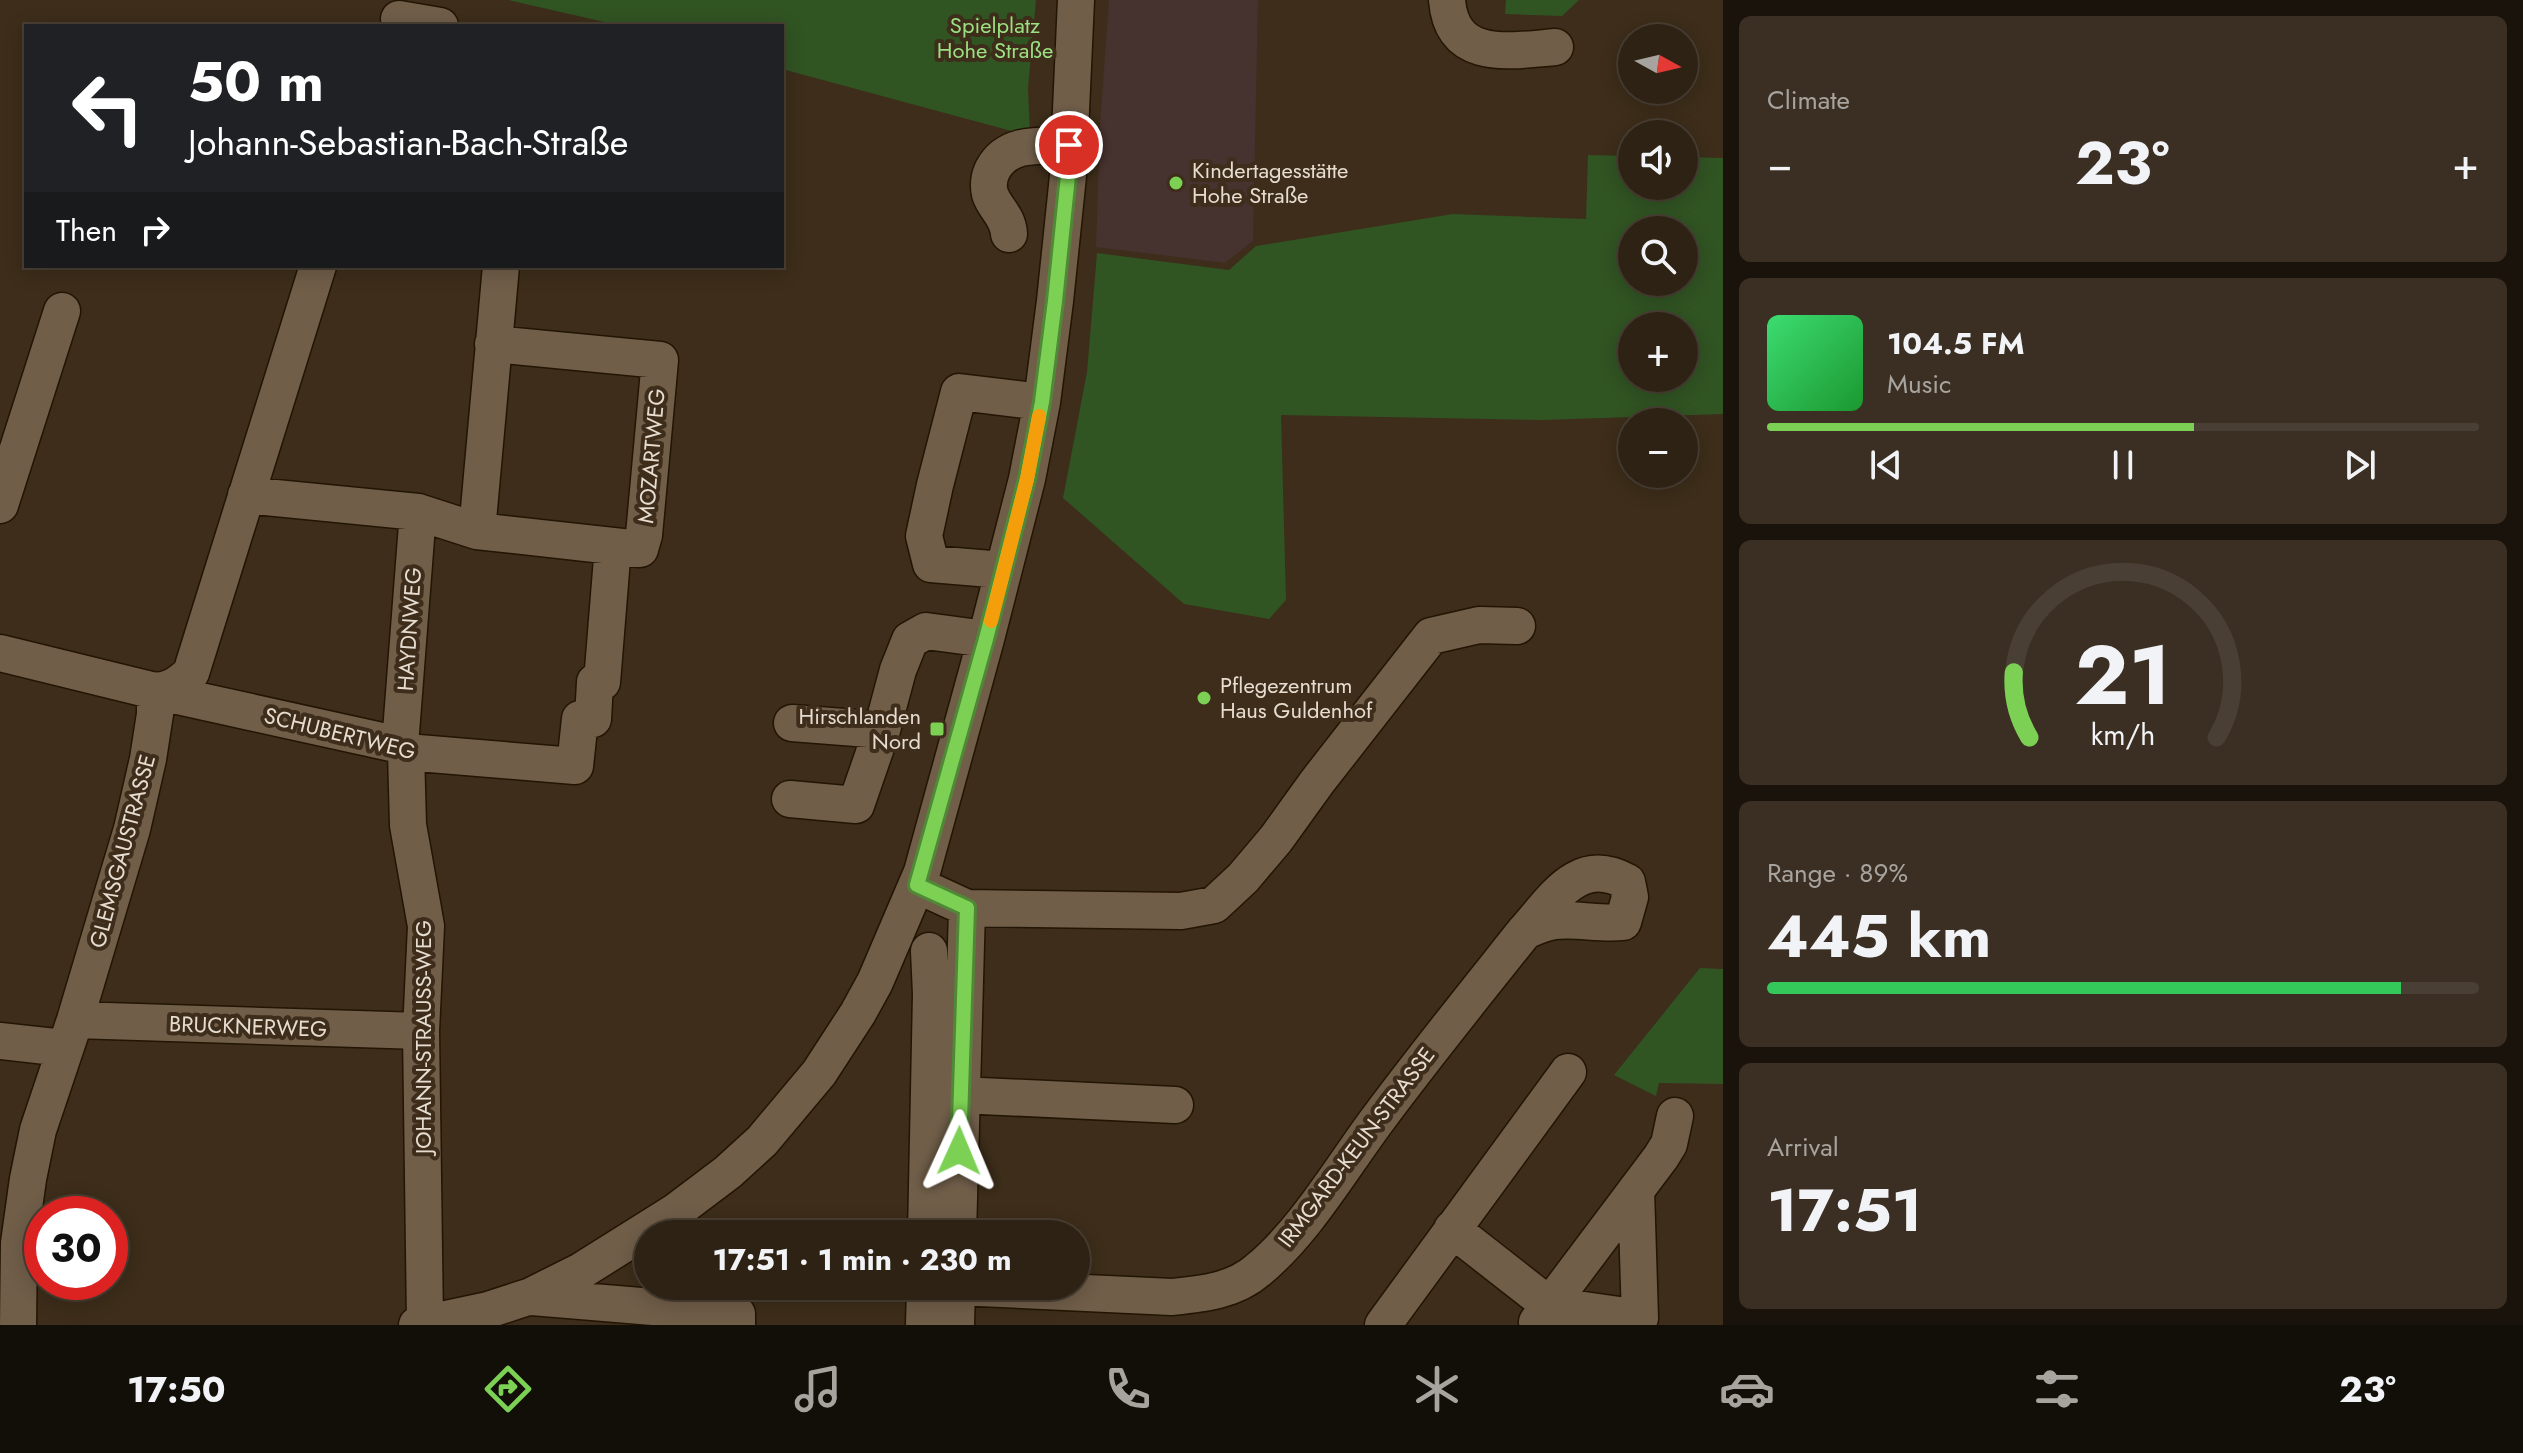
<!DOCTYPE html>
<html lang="en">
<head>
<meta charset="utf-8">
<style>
	:root { --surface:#2e2214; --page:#3a2f22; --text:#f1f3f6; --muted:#a7a4a0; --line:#493f34; --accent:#7cd154 }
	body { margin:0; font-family:Jost,sans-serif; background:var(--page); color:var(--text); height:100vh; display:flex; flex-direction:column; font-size:30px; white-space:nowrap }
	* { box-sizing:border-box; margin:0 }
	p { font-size:26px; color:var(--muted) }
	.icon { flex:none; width:44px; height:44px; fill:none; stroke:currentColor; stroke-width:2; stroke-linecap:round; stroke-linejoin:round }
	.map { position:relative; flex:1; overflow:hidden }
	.details { display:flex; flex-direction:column; gap:16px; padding:16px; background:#19130b; width:800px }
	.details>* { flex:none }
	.hud { position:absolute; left:24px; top:24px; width:760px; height:244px; border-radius:0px; box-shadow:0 4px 20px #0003,0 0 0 2px var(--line); background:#202124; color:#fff; overflow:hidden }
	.needle { width:52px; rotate:98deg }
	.buttons { position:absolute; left:1618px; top:24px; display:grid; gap:16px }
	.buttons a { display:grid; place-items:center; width:80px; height:80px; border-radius:50%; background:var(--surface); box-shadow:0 4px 20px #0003,0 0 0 2px var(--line); font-size:40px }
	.speed { position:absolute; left:24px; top:1196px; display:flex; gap:16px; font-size:40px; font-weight:700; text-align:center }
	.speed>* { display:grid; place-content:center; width:104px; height:104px; border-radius:50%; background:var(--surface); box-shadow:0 4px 20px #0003,0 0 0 2px var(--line); line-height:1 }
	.speed .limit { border:12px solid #d22; background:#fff; color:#111 }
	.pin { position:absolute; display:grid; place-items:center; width:68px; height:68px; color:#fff; margin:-34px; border:4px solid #fff; border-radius:50%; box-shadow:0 2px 8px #0007 }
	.me { position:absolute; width:88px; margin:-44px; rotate:1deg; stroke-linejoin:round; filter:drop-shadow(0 0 6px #0008) }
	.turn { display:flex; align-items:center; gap:28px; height:168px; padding:0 32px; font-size:36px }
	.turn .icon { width:104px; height:104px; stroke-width:2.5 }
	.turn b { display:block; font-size:56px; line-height:68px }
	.then { display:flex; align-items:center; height:76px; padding:0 32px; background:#0003; gap:16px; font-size:30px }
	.big { font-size:60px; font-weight:700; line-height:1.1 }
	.details .card { flex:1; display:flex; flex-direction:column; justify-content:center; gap:12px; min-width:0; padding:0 28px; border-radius:12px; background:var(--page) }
	.details .dial { align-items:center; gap:0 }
	.dial svg { height:208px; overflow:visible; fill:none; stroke:var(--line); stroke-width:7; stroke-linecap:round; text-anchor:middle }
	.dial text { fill:var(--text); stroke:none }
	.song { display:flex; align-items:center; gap:24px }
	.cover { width:96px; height:96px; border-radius:12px; background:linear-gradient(135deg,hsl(140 70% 55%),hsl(130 70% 35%)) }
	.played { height:8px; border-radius:4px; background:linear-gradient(90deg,var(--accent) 60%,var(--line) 60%) }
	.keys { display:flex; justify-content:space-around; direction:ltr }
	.heat { display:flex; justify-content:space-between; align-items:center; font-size:44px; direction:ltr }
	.charge { height:12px; border-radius:6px; background:linear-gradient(90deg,#34c759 89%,var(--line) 0) }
	.trip { position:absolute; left:634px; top:1220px; width:456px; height:80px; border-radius:40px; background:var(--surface); box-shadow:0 4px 20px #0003,0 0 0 2px var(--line); font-weight:700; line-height:80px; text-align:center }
	.dock { display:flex; height:128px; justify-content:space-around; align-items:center; background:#120e08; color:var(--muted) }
	.dock .icon { width:56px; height:56px }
	.dock .on { color:var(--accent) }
	.dock b { font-size:36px; color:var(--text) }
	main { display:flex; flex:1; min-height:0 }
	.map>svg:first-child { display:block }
	.education { fill:#46322e }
	.green { fill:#315423; fill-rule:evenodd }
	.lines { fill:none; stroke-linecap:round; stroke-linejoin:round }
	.minor-casing { stroke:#231503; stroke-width:39 }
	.minor { stroke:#705e49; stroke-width:36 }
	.route-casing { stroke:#518837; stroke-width:20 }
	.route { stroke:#7cd154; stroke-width:14 }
	.slow { stroke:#f59e0b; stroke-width:14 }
	.poi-dot { fill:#7cd154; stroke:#3d2d1a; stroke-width:3 }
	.labels { text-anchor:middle; stroke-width:8; stroke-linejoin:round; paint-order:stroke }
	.park-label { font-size:22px; fill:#9ce083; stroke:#3d2d1a }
	.poi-label { font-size:22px; fill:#e6dcd0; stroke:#3d2d1a; text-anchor:start }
	.street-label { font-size:22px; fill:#e6dcd0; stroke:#3d2d1a }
</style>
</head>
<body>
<main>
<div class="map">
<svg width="1723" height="1325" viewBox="0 0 1723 1325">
	<rect width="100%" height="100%" fill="#3d2d1a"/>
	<!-- education -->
	<path class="education" d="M1109,0H1258L1253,241L1225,263L1096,247L1100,125Z"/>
	<!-- green -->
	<path class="green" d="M508,0H1036L1028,88L1030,136L782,69V26H622Z
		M1506,0H1579L1562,16L1505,14Z
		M1588,155L1632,156V186H1684V157L1723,158V414L1542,420L1281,415L1286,600L1269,619L1184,604L1063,498L1087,372L1097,253L1229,270L1256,246L1453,214L1586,219ZM1684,230V282H1632V230ZM1684,326V378H1632V326Z
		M1700,968L1723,969V1084L1659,1083L1656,1096L1614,1075Z"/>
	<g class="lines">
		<defs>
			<path id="minor" d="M1447,0C1452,62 1509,51 1555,47
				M399,19L440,26
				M1009,234C1008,216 995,209 990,194C988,186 989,176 993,169C1008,141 1042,146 1069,145
				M246,495L418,512L477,531L640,549L644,535L660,360L493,344
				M0,505L62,311
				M477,531L501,266
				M1003,570L931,564L924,536L935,485L959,392L1042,402
				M0,653L155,691L400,745L406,752L575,766L580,719H593L595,682H602L613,546
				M155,691C171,690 179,684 191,673L318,266
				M792,723L882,730
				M400,745L418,512
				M406,752L408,825L426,926L421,1031L425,1323
				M790,799L856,805L882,730L898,670L910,640L926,631L986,639
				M917,885L967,908L958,1234
				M967,908L1181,911L1214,905L1243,878L1276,839L1317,782L1431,636L1479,625L1517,626
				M75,1020L421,1031
				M0,1041L64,1048
				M960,1095L1175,1105
				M1452,1229L1549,1305L1640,1318L1636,1190
				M926,1234L931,994L929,951
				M957,1287L1172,1297C1202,1294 1234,1291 1258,1270C1304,1232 1339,1172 1375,1123C1423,1058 1474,995 1525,931C1533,928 1541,924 1550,922C1572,917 1599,925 1623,922L1630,897L1627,882C1578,855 1554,899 1525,931
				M532,1297L737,1314V1325
				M1537,1322L1661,1157L1669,1144L1675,1116
				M18,1325L19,1243L28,1179L38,1130L75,1020L132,829L148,759L155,714V691
				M417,1325L488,1310L531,1296L581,1271L675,1212L728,1172L762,1141L819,1073L858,1013L875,982L922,872L986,639L1027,479L1042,402L1055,301L1068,176L1076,0
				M924,1325L925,1286
				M956,1325L957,1286
				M1383,1325L1568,1072"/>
		</defs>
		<!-- minor casing -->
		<use href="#minor" class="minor-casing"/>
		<!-- minor -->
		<use href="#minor" class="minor"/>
	</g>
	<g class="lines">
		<defs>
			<path id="route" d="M959,1151L967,908L917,885L986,639L1027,479L1042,402L1055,301L1068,176L1069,145"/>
		</defs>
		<!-- route casing -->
		<use href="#route" class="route-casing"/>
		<!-- route -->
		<use href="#route" class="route"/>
		<!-- slow -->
		<path class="slow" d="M991,621L1027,479L1039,416"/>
	</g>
	<!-- markers -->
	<g class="poi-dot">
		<circle cx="1176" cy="183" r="8"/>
		<circle cx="1204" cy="698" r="8"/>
		<rect x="929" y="721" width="16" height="16" rx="4"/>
	</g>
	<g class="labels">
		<!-- park labels -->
		<g class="park-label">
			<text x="995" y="33">Spielplatz<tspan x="995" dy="25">Hohe Straße</tspan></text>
		</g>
		<!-- poi labels -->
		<g class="poi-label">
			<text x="1192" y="178">Kindertagesstätte<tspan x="1192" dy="25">Hohe Straße</tspan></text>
			<text x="1220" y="693">Pflegezentrum<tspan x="1220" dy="25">Haus Guldenhof</tspan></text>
			<text x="921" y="724" text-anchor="end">Hirschlanden<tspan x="921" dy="25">Nord</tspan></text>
		</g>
		<!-- street labels -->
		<g class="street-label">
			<text transform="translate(651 456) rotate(-85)" y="8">MOZARTWEG</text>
			<text transform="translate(409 629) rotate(-86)" y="8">HAYDNWEG</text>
			<text transform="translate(340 733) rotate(14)" y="8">SCHUBERTWEG</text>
			<text transform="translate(122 851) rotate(-75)" y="8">GLEMSGAUSTRASSE</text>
			<text transform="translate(248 1026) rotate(2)" y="8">BRUCKNERWEG</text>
			<text transform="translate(423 1037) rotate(-90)" y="8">JOHANN-STRAUSS-WEG</text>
			<text transform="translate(1356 1147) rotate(-53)" y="8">IRMGARD-KEUN-STRASSE</text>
		</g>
	</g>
</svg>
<div class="buttons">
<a><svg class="needle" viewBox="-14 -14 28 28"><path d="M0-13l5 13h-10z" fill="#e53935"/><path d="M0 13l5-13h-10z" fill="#a7a4a0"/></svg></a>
<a><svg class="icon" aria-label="sound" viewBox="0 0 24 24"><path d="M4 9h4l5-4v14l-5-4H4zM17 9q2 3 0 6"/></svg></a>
<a><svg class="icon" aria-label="search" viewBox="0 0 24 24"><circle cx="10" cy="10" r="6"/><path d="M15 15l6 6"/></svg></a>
<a>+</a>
<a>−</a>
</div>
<div class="speed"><div class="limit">30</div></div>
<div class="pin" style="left:1069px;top:145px;background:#d93025"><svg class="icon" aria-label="arrive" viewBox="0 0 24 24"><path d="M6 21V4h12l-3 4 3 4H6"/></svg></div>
<svg class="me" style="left:959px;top:1151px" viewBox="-20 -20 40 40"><path d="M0-17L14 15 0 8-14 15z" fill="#7cd154" stroke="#fff" stroke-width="4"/></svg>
<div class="trip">17:51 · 1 min · 230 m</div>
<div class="hud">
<div class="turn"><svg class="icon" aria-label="left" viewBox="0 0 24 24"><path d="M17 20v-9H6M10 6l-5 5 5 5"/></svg><div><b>50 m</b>Johann-Sebastian-Bach-Straße</div></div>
<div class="then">Then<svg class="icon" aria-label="right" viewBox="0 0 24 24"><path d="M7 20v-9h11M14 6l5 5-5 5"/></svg></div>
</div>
</div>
<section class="details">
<div class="card"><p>Climate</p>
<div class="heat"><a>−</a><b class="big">23°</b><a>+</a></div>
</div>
<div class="card">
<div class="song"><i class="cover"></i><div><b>104.5 FM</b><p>Music</p></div></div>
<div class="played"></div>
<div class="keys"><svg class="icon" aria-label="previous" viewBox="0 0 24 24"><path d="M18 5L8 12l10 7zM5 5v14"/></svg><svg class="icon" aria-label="pause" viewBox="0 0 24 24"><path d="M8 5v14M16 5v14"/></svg><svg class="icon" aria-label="next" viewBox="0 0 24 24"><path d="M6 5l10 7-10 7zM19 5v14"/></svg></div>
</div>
<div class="card dial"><svg viewBox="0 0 100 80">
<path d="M14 69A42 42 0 1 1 86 69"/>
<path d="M14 69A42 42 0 0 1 8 44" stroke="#7cd154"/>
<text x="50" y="56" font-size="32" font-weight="700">21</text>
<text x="50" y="72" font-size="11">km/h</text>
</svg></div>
<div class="card"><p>Range · 89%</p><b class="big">445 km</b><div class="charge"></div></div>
<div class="card"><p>Arrival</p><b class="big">17:51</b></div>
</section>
</main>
<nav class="dock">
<b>17:50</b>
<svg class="icon on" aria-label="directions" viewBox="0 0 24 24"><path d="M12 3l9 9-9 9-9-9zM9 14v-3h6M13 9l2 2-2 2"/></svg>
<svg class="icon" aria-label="music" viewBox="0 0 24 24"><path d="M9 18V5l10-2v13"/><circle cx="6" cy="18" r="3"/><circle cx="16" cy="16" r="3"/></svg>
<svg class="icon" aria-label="phone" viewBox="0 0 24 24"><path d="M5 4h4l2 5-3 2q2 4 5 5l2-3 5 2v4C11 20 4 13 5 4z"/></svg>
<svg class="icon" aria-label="climate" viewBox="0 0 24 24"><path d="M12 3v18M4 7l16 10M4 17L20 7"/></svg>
<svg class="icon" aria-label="car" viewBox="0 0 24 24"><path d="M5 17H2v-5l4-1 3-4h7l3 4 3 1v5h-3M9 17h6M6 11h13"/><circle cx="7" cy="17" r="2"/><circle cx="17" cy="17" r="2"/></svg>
<svg class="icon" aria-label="filters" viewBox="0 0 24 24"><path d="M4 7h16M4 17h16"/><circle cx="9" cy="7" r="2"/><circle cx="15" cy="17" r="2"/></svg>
<b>23°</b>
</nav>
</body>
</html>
